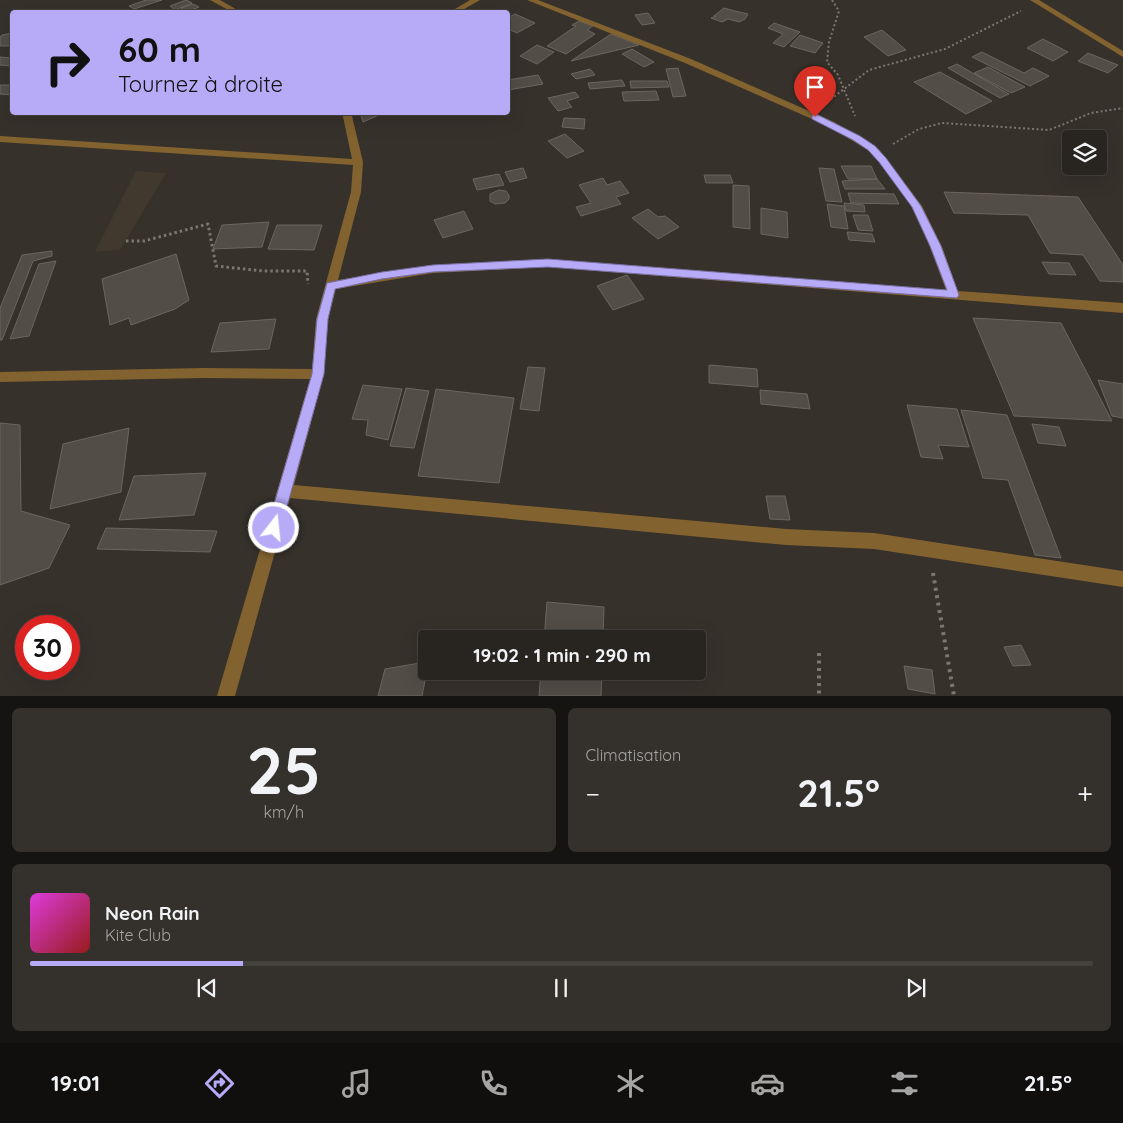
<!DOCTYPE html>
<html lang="fr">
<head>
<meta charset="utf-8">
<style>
	:root { --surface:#282520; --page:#34312d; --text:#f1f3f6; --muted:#a5a5a5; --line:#44423e; --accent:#b7abf8 }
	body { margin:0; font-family:Quicksand,sans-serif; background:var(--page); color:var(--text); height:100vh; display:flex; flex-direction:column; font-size:19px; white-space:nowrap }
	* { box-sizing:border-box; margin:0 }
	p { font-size:16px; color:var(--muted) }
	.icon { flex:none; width:28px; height:28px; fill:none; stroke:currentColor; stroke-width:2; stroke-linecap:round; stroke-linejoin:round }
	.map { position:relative; height:696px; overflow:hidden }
	.drawer { display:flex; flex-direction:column; gap:12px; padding:12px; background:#161412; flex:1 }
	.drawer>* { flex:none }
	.banner { position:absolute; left:10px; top:10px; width:500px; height:105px; border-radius:5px; box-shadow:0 5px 20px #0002,0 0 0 1px var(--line); background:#b7abf8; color:#111; overflow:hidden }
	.tools { position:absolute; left:1062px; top:130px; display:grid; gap:10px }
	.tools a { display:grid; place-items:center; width:45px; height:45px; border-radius:5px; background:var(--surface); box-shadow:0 5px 20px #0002,0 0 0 1px var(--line); font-size:25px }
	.speed { position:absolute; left:15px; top:615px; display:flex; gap:10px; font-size:25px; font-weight:700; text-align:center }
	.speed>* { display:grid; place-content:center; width:65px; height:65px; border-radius:50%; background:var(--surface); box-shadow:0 5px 20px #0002,0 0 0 1px var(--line); line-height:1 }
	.speed .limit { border:8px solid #d22; background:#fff; color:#111 }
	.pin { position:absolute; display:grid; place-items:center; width:42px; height:42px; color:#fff; margin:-51px -21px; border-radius:50% 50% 50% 0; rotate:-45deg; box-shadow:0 0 5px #0007 }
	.pin .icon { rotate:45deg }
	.me { position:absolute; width:55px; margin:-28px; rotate:16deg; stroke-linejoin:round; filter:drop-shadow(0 0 4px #0008) }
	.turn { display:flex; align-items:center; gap:18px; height:105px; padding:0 25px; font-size:22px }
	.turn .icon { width:65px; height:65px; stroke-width:2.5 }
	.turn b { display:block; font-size:35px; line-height:42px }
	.big { font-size:38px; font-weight:700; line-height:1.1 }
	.drawer .card { flex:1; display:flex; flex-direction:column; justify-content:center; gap:8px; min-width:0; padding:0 18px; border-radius:8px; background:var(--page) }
	.drawer .dial { align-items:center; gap:0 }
	.dial b { font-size:65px; line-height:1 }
	.song { display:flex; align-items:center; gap:15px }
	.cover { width:60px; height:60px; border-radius:8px; background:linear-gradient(135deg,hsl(300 70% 55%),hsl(0 70% 35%)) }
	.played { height:5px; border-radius:2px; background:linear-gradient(90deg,var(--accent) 20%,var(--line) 20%) }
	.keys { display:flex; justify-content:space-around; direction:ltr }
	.heat { display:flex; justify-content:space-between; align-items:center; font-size:28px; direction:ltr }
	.drawer .tiles { flex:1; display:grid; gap:12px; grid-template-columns:1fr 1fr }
	.card:last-child { grid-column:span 2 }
	.trip { position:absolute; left:418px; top:630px; width:288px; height:50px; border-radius:5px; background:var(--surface); box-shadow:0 5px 20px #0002,0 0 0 1px var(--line); font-weight:700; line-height:50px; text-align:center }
	.tabs { display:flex; height:80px; justify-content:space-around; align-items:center; background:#100f0d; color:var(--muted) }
	.tabs .icon { width:35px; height:35px }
	.tabs .selected { color:var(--accent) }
	.tabs b { font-size:22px; color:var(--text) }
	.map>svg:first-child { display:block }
	.built { fill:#41392d }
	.building { fill:#524d46; stroke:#6b665f }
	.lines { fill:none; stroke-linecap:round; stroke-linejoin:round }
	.path-far2 { stroke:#7b7771; stroke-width:2; stroke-dasharray:2 2.5; stroke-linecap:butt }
	.path-far1 { stroke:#7b7771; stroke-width:3; stroke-dasharray:2.5 3; stroke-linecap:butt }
	.path { stroke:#7b7771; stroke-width:4; stroke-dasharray:3 4.5; stroke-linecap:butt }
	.minor { fill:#82622f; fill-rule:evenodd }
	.route { fill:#b7abf8; stroke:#776fa1 }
</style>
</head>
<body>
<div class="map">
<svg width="1123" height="696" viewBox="0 0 1123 696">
	<rect width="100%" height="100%" fill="#36312b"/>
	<!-- built -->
	<path class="built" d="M136,171L166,173L120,250L95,252Z"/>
	<!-- building -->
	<path class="building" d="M146,0H162L134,9L129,6Z
		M186,0L192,3L175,10L170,6Z
		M193,4L199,7L187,12L181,8Z
		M724,8L735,11L748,14L745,19L739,22L728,19L722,22L711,18L716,16H714Z
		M648,13L655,23L642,25L635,15Z
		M515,14L535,23L517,33L508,29V18Z
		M579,21L593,26L587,30L595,34L566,54L547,46L576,26L572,25Z
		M774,23L800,32L784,47L773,43L783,34L768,28Z
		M882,30L906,50L888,56L864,37Z
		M12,33V46H0V37L2,35Z
		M611,34L639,45L571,61Z
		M800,35L823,43L815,53L790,46Z
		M1043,39L1068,52L1053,61L1027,48Z
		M537,45L554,52L537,64L520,56Z
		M632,49L654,62L644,67L622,54Z
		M982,52L1024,73L1033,68L1049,76L1030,86L972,57Z
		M1088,53L1118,65L1108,73L1078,61Z
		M0,57L12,58V66L0,65Z
		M957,64L1009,94L1000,98L948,68Z
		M988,67L1025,87L1011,93L974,73Z
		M678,68L686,96L673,97L666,69Z
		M590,69L595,75L576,79L571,74Z
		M940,72L992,101L966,114L914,82Z
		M538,75L543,84L508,90V80Z
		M622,80L625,86L590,89L588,83Z
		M630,81H667L669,87L631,88Z
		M0,85H12V95L0,94Z
		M656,91L659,100L624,101L622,92Z
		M575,92L579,97L567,101L572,107L558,111L548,98Z
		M360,112H381V114L363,122Z
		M564,118L585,119L584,129L562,127Z
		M565,134L584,151L567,158L548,141Z
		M841,166H871L877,179H848Z
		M523,168L527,178L510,182L505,172Z
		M819,168L834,169L842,202L826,201Z
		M499,174L504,185L477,190L473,179Z
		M704,175H730L733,183H706Z
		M603,178L607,185L620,181L629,193L616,197L621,204L581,216L576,207L591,203L579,185Z
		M877,179L885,189H845L842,181Z
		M733,185L749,186L750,229L733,227Z
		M499,190L506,191L509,195V199L505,203L495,204L490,201V194Z
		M944,192L1078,197L1123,265V282L1100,281L1083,255L1050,253L1028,215L954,213Z
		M848,193L894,194L899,204L851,203Z
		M844,203L864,205L865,212L846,211Z
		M827,204L844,206L848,229L831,227Z
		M761,208L787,212L788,238L761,234Z
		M648,209L658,217L665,216L679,227L658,239L632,218Z
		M464,211L473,229L443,238L434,220Z
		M853,215H868L873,231L858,230Z
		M269,222L262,247L213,249L222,225Z
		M277,225H322L314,250L268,249Z
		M847,232L872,234L875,242L849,240Z
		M52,251V256L33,261L2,340H0V308L22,255Z
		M176,254L189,300L175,309L131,325L129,318L110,325L102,279Z
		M56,261L29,336L10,339L39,264Z
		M1042,262L1069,263L1076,275L1049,274Z
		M627,275L644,299L613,310L597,286Z
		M973,318L1061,323L1112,421L1014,416Z
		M276,319L269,349L211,352L220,323Z
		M709,365L757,369L758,387L709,383Z
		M528,367L545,368L539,411L520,409Z
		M1098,380L1123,384V418L1112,416Z
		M363,385L402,389L388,440L366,435L368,420L352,419Z
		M406,388L429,391L414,448L390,446Z
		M436,389L514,398L499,483L418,476Z
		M760,390L807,394L810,409L761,404Z
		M907,405L957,409L969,447L938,445L943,459L921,457Z
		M961,410L1007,415L1061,558L1035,555L1008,480L983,478Z
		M0,423L20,425L21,511L70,525L49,568L0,585Z
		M1032,424L1059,427L1066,446L1038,443Z
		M129,428L121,492L50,509L63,444Z
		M206,473L194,515L119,520L134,476Z
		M766,496H785L790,520L770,519Z
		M106,528L217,531L210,552L97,549Z
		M547,602L604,607L603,639H544Z
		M1021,645L1031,665L1013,666L1004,647Z
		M426,662L427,671L422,696H378L385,669Z
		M904,666L932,670L935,694L908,689Z
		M541,671H602L601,696H539Z"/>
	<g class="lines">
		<!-- path-far2 -->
		<path class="path-far2" d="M832,0L839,11L829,42L827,62L838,75L855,116
			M827,102L869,70L945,49L1021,11
			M893,144L919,129L942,123L1049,130L1091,113L1123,108"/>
		<!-- path-far1 -->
		<path class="path-far1" d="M126,241H144L208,224L216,266L263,271H307L308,284"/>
		<!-- path -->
		<path class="path" d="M933,573L954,696
			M819,653V696"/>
		<!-- minor -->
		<path class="minor" d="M210,0H220L241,12H232Z
			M470,0H480L459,12H450Z
			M527,0H538L691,59L834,122L874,146L886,158L922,206L942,247L958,291L1123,303V313L548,267L433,273L336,289L328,319L324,374L294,485L786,529L874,533L1123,571V587L874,549L786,545L290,498L235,696H217L310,379L203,378L0,382V372L203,368L312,369L316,319L351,192L353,165L0,142V136L352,159L342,112H351L363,162L361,192L338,280L433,265L548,259L946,290L930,247L912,207L880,162L868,150L828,126L685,63Z
			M1030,0H1039L1123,51V57Z"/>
	</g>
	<!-- route -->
	<path class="route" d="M812,115H818L860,136L875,146L886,158L921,206L941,246L959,295L957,298L548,267L433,272L382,279L335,289L328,319L324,374L281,528L278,533L274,535L269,533L267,528L312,374L317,319L327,283L382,272L433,265L548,259L947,290L930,246L912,207L879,162L868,150L853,140L812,119Z"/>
</svg>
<div class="tools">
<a><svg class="icon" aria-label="layers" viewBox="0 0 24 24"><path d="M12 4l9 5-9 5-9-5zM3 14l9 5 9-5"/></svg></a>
</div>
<div class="speed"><div class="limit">30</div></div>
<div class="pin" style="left:815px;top:117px;background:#d93025"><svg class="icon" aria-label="arrive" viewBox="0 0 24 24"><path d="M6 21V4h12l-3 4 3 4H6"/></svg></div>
<svg class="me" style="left:274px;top:528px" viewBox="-20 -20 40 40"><circle r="17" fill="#b7abf8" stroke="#fff" stroke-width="3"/><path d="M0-11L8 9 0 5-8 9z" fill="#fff"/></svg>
<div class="trip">19:02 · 1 min · 290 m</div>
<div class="banner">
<div class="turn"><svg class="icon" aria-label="right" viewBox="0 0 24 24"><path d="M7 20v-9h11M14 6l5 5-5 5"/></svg><div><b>60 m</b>Tournez à droite</div></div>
</div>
</div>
<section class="drawer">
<div class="tiles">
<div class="card dial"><b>25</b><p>km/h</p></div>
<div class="card"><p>Climatisation</p>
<div class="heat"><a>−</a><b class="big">21.5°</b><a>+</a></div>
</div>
<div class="card">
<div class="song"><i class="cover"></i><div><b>Neon Rain</b><p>Kite Club</p></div></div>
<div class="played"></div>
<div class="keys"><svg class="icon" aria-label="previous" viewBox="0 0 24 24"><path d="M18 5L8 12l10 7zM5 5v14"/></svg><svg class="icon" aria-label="pause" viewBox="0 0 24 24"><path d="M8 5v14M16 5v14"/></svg><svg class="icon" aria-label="next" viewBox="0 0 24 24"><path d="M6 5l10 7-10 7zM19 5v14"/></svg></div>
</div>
</div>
</section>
<nav class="tabs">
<b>19:01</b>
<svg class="icon selected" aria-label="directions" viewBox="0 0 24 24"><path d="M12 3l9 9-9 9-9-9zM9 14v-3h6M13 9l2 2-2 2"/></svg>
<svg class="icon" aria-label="music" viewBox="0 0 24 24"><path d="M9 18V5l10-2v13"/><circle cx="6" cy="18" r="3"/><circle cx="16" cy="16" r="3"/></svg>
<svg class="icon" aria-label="phone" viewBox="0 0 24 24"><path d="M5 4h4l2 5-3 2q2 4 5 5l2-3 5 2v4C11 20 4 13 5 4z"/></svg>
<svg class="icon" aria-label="climate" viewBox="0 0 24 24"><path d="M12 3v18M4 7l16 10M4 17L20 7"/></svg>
<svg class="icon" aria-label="car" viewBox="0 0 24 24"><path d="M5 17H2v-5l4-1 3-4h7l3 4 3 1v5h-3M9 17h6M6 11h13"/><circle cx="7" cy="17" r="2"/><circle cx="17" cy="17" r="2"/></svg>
<svg class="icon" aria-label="filters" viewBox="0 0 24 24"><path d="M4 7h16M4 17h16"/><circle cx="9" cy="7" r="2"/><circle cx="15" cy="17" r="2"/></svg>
<b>21.5°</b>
</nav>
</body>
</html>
